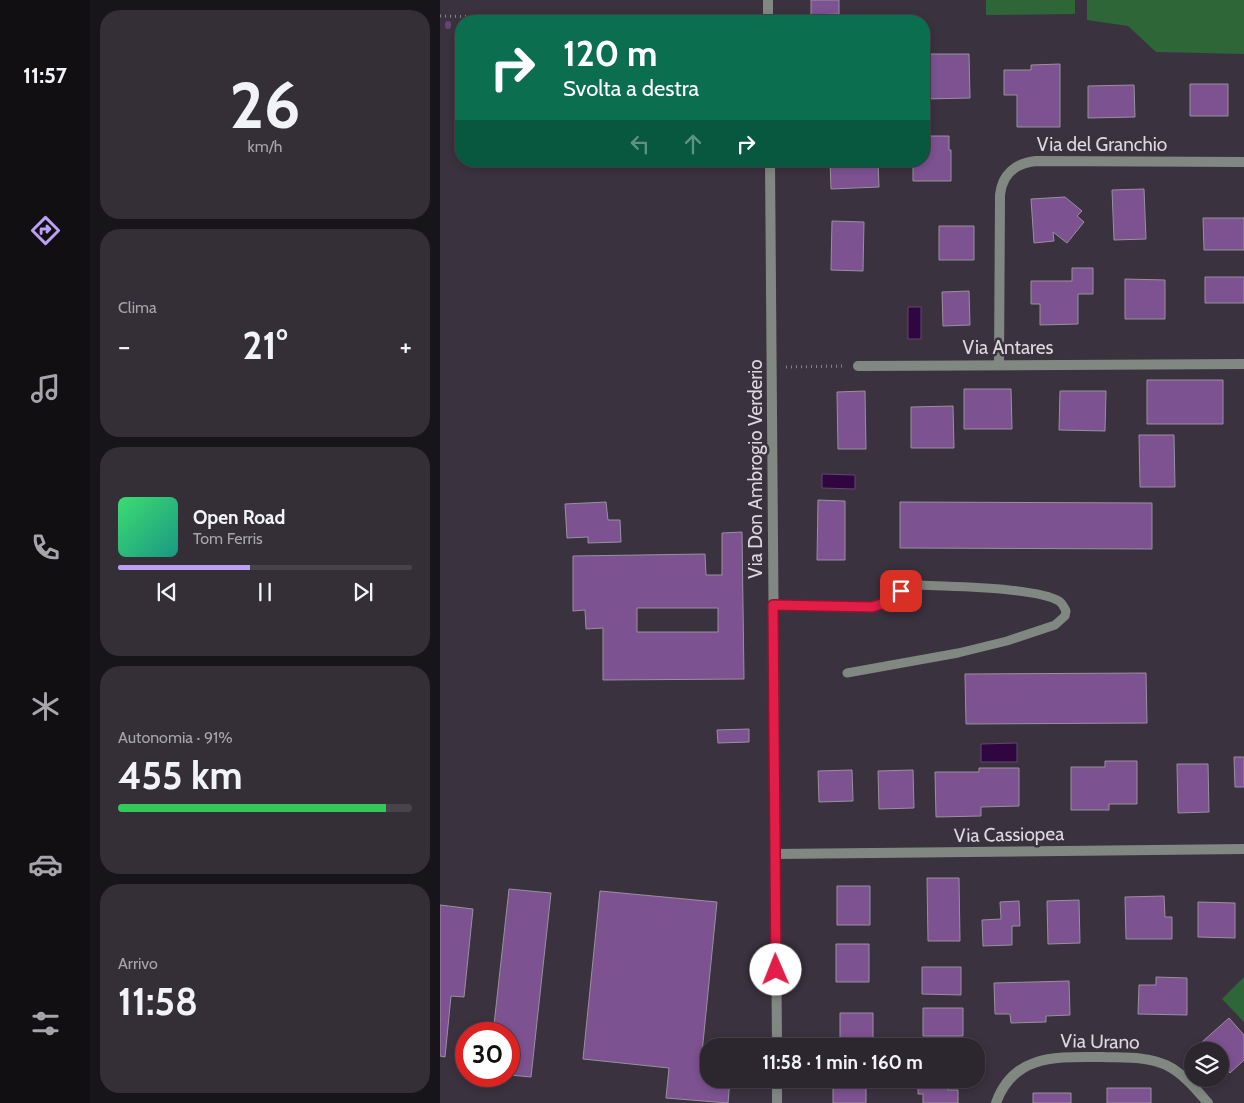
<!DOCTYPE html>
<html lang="it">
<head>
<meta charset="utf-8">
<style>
	:root { --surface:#2c262f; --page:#342e37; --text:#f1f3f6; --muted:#a6a5aa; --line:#48434b; --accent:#bca0f2 }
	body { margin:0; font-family:Cabin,sans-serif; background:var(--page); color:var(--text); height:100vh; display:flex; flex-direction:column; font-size:19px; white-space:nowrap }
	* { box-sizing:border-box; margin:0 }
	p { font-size:16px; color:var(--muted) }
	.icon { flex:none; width:28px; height:28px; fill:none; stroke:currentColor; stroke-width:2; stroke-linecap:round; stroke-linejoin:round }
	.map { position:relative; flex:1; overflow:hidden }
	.sheet { display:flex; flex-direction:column; gap:10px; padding:10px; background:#18151a; width:350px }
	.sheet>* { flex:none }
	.top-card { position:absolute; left:15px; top:15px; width:475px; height:152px; border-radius:20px; box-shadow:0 2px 8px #0003,0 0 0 1px var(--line); background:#0b6e4f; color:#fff; overflow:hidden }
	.fabs { position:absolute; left:744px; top:1042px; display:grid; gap:10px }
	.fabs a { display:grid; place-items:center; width:45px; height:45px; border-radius:50%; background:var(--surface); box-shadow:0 2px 8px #0003,0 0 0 1px var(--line); font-size:25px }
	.speed { position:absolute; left:15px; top:1022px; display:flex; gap:10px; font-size:25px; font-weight:700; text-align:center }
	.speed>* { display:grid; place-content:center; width:65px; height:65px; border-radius:50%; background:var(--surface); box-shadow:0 2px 8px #0003,0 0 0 1px var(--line); line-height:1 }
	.speed .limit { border:8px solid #d22; background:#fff; color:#111 }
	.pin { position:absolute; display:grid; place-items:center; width:42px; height:42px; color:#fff; margin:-21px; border-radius:10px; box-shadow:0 2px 8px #0006 }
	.me { position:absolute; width:55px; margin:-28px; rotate:359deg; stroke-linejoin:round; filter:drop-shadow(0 0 4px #0008) }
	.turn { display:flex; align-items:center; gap:18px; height:105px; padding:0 25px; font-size:22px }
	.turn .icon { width:65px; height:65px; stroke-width:2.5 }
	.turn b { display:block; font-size:35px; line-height:42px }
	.lanes { display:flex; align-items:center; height:48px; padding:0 25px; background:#0003; justify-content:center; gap:25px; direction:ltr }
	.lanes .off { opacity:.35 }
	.big { font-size:38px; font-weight:700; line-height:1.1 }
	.sheet .card { flex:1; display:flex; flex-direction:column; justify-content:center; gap:8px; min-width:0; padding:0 18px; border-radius:20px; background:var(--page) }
	.sheet .dial { align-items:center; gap:0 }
	.dial b { font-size:65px; line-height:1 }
	.song { display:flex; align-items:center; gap:15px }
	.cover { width:60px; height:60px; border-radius:8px; background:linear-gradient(135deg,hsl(140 70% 55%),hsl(170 70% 35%)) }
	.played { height:5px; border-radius:2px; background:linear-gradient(90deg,var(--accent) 45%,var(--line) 45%) }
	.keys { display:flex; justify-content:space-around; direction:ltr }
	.heat { display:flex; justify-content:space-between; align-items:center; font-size:28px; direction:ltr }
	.charge { height:8px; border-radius:4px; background:linear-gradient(90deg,#34c759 91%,var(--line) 0) }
	.trip { position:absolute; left:260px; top:1038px; width:285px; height:50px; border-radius:20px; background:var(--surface); box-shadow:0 2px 8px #0003,0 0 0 1px var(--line); font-weight:700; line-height:50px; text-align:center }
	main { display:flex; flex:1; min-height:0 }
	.tabs { display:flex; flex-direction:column; width:90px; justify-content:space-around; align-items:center; background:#120f13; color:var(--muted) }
	.tabs .icon { width:35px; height:35px }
	.tabs .current { color:var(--accent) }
	.tabs b { font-size:22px; color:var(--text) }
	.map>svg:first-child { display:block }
	.green { fill:#2e6638 }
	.water { fill:#300641; stroke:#644571 }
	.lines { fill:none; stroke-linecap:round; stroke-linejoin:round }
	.stream { stroke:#644571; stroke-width:6 }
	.building { fill:#7c5290; stroke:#9a909f; fill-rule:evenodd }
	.path { stroke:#88818c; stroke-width:3; stroke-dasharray:1 4; stroke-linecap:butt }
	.lane { stroke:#818882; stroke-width:9 }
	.street { stroke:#818882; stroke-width:10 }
	.route-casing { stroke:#92132f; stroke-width:12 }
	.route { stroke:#e11d48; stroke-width:9 }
	.labels { text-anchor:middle; stroke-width:5; stroke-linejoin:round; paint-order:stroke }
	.street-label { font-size:19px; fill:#ddd8e0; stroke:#3a323f }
</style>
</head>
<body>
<main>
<nav class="tabs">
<b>11:57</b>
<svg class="icon current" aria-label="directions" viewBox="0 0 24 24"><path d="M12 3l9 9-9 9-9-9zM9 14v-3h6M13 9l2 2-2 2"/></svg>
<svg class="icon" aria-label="music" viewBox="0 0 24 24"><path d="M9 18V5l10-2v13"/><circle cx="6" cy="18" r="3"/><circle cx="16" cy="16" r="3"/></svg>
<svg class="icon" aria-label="phone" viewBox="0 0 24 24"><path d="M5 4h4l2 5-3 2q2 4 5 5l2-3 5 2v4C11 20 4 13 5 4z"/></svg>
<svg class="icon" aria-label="climate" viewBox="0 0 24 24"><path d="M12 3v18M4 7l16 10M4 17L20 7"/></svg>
<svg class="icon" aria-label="car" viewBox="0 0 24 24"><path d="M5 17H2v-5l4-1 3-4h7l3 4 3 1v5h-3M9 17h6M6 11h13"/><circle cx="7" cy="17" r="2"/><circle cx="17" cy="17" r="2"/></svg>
<svg class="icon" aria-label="filters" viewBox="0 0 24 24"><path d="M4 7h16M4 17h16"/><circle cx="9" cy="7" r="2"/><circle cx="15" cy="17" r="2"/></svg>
</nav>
<section class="sheet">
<div class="card dial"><b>26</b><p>km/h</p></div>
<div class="card"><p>Clima</p>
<div class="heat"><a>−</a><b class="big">21°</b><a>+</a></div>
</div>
<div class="card">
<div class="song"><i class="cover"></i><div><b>Open Road</b><p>Tom Ferris</p></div></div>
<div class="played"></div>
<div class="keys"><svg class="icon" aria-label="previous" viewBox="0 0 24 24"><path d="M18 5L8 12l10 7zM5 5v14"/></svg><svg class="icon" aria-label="pause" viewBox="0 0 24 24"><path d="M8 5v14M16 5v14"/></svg><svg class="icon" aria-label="next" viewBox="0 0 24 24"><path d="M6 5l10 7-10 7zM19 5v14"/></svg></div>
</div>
<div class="card"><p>Autonomia · 91%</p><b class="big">455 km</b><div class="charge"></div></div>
<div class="card"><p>Arrivo</p><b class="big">11:58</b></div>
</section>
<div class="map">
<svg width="804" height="1103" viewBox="0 0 804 1103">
	<rect width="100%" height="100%" fill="#3a323f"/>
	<!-- green -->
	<path class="green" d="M546,0H635V14L546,15Z
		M647,0H804V54L716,52L688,26L647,20Z
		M804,977V1022L782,999Z"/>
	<!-- water -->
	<path class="water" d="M468,307H481V339H468Z
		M382,474L415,475V489L382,488Z
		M577,743V762H541V744Z"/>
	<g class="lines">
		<!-- stream -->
		<path class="stream" d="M8,26V24"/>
	</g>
	<!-- building -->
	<path class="building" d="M371,0H399V14L371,15Z
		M484,54H529L530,98L484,99Z
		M620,64V127H577V95H564V70H591V65Z
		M750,84H788V116H750Z
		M694,85L695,117L648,118V86Z
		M484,136H509V150H511V181H473V161H484Z
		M390,161H438L439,187L391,189Z
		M704,189L706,239L674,240L672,190Z
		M625,197L642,211L637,216L644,222L627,243L613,232L614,241L594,243L591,199Z
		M763,218H804V250H764Z
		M392,221L424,222L423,271L391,270Z
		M499,226H534V260H499Z
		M632,268H653V294H638V324L600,325V304H591V281H632Z
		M765,277H804V303H765Z
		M685,279L725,280V319H685Z
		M529,291L530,325L503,326L502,292Z
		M707,380H783V424H707Z
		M524,389H571L572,429H524Z
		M425,391L426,449H398L397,392Z
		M620,391H666L665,431L619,430Z
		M513,406L514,448H471V407Z
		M699,435H734L735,487H700Z
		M378,500L405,501V560H377Z
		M166,502L168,520H180L181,542L148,543V537L127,538L125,504Z
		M460,502L712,503V549L460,548Z
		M302,532L304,679L163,680V628L146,629L145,610L133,611V556L265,554L266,575H282V533ZM197,608H278V632H197Z
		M706,673L707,723L526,724L525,674Z
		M309,729V742L278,743L277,730Z
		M794,757H804V787H795Z
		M665,761H697V804H669V810H631V767H665Z
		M737,764H768L769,812L738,813Z
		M539,768H579V806L541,807V816L496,817L495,772H539Z
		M412,770L413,801L379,802L378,771Z
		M473,770L474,808L439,809L438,771Z
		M487,878H519L520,941H488Z
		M397,886H430V925H397Z
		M69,889L111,893L91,1077L69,1075V1034H53Z
		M160,891L277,902L262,1053L269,1054V1079H290L288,1103L226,1098L229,1068L143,1059Z
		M724,896L725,917H732V939H686L685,897Z
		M639,900L640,943L608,944L607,901Z
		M579,901L580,926H572V945L543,946L542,920L561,919L560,902Z
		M758,902L795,903V938L758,937Z
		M0,905L33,909L24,997L11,996L5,1057L0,1056Z
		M396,944H429V982H396Z
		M482,967H521V995L482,994Z
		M716,977L747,978V1015L698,1014L699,985H716Z
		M629,981L630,1015L606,1016V1022L571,1023L570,1014H555L554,983Z
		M483,1008H523V1036H483Z
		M400,1013H433V1046H400Z
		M789,1018L804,1035V1060L790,1073L780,1062V1051H771L762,1042Z
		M393,1079H426V1103H393Z
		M478,1079H508V1090H518V1103H483V1094H478Z
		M667,1088H711V1103H667Z
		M593,1093H631V1103H593Z"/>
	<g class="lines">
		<!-- path -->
		<path class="path" d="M0,16L210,21
			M346,367L405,366"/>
		<!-- lane -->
		<path class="lane" d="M333,605L432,607C451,603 461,587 480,585C510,587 596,587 619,601C623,604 624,607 626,611L625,616L615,625L567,641L518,653L407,673"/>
		<!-- street -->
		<path class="street" d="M328,0V21
			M330,161L337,1046
			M559,365L560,195C562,174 576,163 596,161L804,162
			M418,366L804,364
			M335,854L804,849
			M337,1079V1103
			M556,1103C574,1053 618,1057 662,1057C684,1058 705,1056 726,1065C743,1073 756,1089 768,1103"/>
	</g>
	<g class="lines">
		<defs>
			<path id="route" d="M336,970L333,605L432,607L448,602L461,591"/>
		</defs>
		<!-- route casing -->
		<use href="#route" class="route-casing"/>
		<!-- route -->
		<use href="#route" class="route"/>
	</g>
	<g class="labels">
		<!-- street labels -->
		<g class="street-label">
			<text x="662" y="151">Via del Granchio</text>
			<text x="568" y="354">Via Antares</text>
			<text transform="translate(315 469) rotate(-90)" y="7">Via Don Ambrogio Verderio</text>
			<text transform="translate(569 834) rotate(-1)" y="7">Via Cassiopea</text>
			<text transform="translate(660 1041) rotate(1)" y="7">Via Urano</text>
		</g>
	</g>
</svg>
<div class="fabs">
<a><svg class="icon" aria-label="layers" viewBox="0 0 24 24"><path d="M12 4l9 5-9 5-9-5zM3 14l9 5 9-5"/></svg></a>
</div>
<div class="speed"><div class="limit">30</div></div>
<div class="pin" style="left:461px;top:591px;background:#d93025"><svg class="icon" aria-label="arrive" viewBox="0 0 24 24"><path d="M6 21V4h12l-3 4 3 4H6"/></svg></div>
<svg class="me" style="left:336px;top:970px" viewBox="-20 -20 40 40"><circle r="19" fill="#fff"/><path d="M0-13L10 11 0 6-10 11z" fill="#e11d48"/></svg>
<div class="trip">11:58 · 1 min · 160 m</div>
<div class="top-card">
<div class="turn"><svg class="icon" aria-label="right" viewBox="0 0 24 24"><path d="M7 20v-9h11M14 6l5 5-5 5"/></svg><div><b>120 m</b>Svolta a destra</div></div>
<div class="lanes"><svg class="icon off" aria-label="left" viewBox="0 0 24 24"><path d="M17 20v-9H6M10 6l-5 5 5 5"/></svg><svg class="icon off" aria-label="ahead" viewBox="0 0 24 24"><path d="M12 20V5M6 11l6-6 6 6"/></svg><svg class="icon" aria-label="right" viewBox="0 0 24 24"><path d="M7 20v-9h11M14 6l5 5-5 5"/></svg></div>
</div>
</div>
</main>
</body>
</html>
